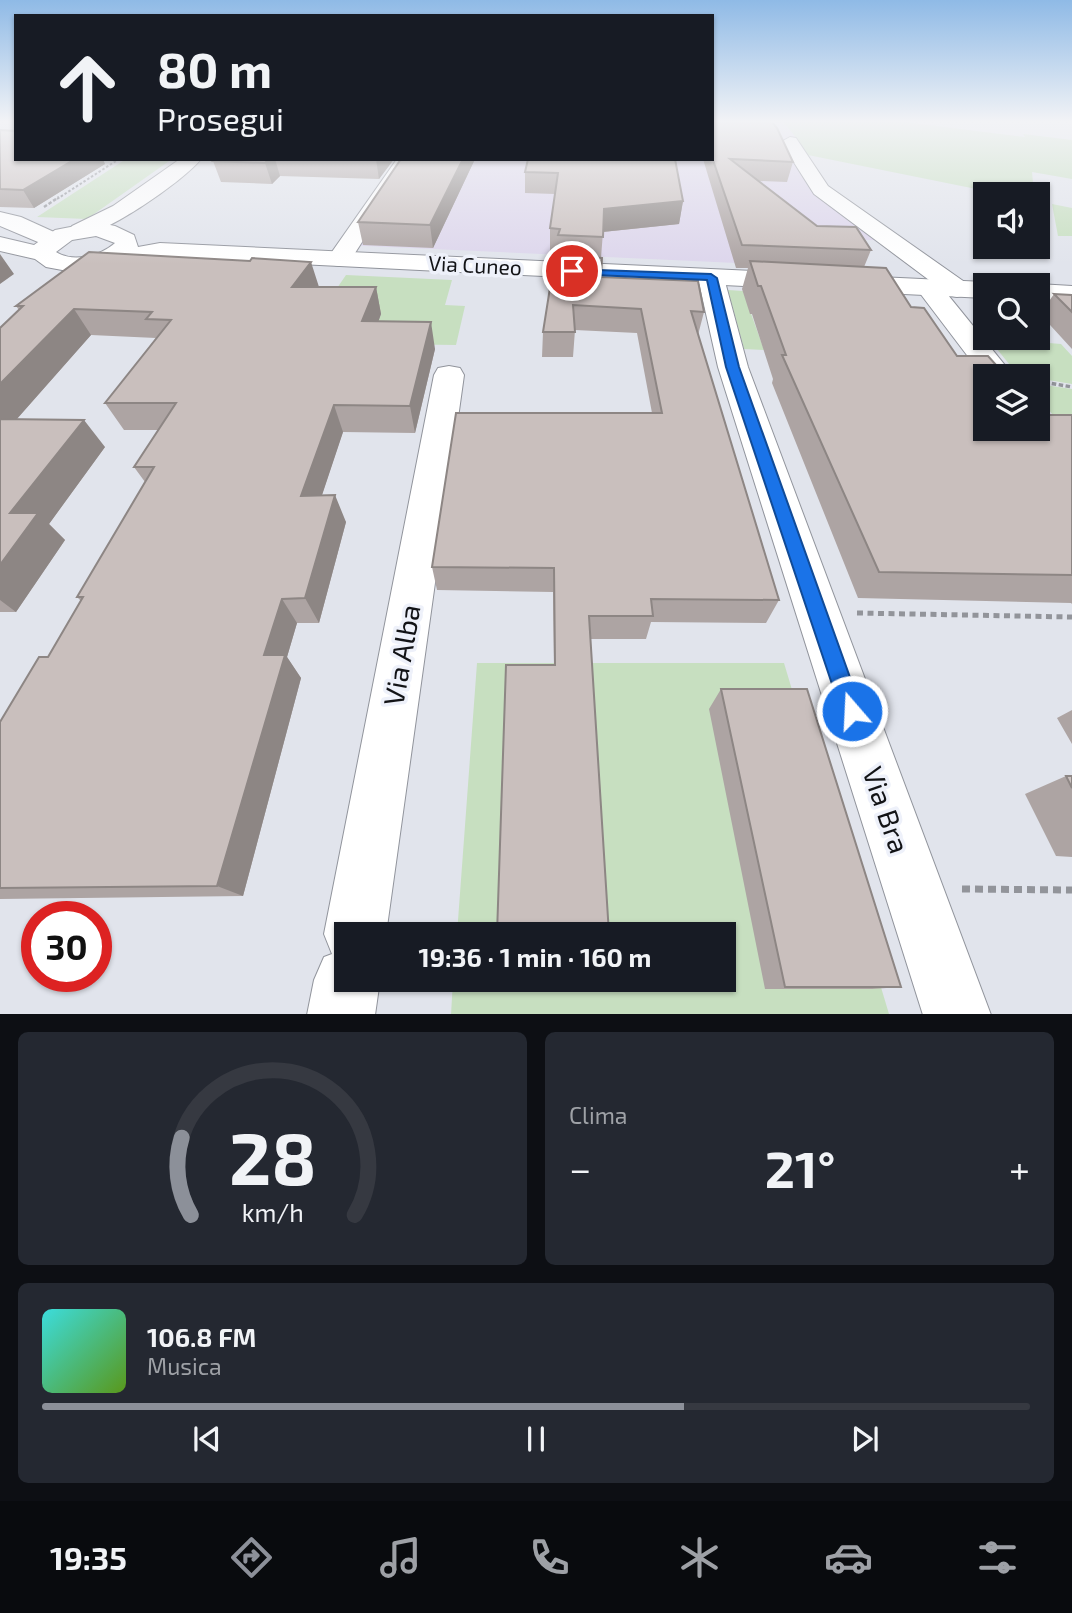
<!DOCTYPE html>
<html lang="it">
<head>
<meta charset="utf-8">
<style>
	:root { --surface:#171b24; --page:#242831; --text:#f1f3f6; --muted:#9ea1a6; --line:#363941; --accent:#8c9099 }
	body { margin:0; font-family:"Exo 2",sans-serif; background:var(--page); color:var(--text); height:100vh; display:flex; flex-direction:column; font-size:26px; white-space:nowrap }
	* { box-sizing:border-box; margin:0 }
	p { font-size:23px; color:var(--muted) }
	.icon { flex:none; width:38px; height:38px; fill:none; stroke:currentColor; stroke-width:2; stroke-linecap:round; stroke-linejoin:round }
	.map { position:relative; height:1014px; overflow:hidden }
	.drawer { display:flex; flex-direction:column; gap:18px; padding:18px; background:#0d0f14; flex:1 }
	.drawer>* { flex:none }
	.hud { position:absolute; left:14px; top:14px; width:700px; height:147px; border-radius:0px; box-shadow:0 2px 5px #0004; background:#171b24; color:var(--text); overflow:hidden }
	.controls { position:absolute; left:973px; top:182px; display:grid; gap:14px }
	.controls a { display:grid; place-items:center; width:77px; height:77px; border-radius:0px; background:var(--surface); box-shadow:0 2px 5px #0004; font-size:35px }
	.speed { position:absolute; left:21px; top:901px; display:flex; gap:14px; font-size:35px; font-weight:700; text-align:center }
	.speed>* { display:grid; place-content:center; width:91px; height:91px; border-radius:50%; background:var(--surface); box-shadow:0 2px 5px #0004; line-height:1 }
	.speed .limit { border:10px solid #d22; background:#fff; color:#111 }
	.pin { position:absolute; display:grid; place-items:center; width:60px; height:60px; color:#fff; margin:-30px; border:4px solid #fff; border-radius:50%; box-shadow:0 2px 7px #0007 }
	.me { position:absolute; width:77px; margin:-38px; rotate:341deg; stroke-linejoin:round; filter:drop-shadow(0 0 5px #0008) }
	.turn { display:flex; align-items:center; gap:24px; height:147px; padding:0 28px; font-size:32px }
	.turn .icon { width:91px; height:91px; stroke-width:2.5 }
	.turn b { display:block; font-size:49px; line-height:60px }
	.big { font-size:52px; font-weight:700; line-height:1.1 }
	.drawer .widget { flex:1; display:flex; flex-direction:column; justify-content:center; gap:10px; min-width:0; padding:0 24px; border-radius:10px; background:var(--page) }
	.drawer .dial { align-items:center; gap:0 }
	.dial svg { height:182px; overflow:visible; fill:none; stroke:var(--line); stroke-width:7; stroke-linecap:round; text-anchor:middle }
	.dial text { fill:var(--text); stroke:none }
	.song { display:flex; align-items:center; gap:21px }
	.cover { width:84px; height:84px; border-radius:10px; background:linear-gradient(135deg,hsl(180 70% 55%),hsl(90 70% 35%)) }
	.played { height:7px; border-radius:4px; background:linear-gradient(90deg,var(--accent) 65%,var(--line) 65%) }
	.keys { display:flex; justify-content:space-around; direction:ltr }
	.heat { display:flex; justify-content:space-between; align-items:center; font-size:38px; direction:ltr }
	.drawer .tiles { flex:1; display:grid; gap:18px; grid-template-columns:1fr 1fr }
	.widget:last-child { grid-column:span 2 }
	.trip { position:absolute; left:334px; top:922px; width:402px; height:70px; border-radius:0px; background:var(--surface); box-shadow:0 2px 5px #0004; font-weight:700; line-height:70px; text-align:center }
	.menu { display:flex; height:112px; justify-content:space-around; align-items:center; background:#090b0e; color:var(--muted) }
	.menu .icon { width:49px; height:49px }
	.menu .active { color:var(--accent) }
	.menu b { font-size:32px; color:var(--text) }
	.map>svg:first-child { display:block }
	.industrial { fill:#ddd6ec }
	.green { fill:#c7dfc0 }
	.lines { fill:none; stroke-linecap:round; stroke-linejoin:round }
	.minor-casing { stroke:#91949c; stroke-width:2 }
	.major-casing { stroke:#91949c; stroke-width:2 }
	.path-far4 { stroke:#92949a; stroke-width:2; stroke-dasharray:2.5 2; stroke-linecap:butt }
	.path-far3 { stroke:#92949a; stroke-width:2.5; stroke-dasharray:3.5 2; stroke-linecap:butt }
	.path-far2 { stroke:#92949a; stroke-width:3.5; stroke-dasharray:4.5 2.5; stroke-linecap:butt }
	.path-far1 { stroke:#92949a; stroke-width:5; stroke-dasharray:6 4.5; stroke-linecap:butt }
	.path { stroke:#92949a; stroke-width:7; stroke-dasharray:8 5; stroke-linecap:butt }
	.minor { fill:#fff; fill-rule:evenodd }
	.major { fill:#fff; fill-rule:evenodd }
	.wall { fill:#ada4a3 }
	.shaded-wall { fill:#8d8684 }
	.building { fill:#c9bfbd; stroke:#8d8684; stroke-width:2 }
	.route { fill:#1a73e8; stroke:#114b97; stroke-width:2 }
	.labels { text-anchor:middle; stroke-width:7; stroke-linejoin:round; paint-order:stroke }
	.far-street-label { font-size:21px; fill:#121316; stroke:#eef1fa }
	.near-street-label { font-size:28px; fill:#121316; stroke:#eef1fa }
</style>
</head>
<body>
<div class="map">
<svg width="1072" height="1015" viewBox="0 0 1072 1015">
	<rect width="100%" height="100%" fill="#e1e4ec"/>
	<!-- industrial -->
	<path class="industrial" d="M712,122H783L799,141L803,154L820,183L898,241L813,238L826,267L344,245L401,159H712Z"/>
	<!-- green -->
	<path class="green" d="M783,122H905L1025,137L1023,134L1072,140V179L1032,172L1034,194H1001L803,154L799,141Z
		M126,159H172L87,219L37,217Z
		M1052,204L1072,208V236H1058Z
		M346,275L452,280L445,305L465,306L456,345L305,343L373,335L381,314L320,313Z
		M728,290L743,291L764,350L744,349Z
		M988,338L1061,344L1072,356V384L1018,375Z
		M1038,384L1072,389V421H1058L1038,397Z
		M477,663H784L889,1014L451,1015L453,980H724V934H457Z"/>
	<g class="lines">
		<defs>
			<path id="minor" d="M790,137L796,138L828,186L966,283L970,289L966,295L957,297L948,295L1008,369L1004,375H982L916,288L920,282L929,280L814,194L781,142Z
				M180,159H201C185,180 97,242 72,236L69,231L72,226L113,206Z
				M397,159H415L348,264L339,266L330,264L327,259Z
				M0,212L21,217L54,232L58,237L54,242H38L0,226Z
				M711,270L720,273L724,278L748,367L991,1015H923L718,367L698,278L702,273Z
				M449,366L460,368L464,375L386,934H346V980H380L375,1015H307L314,980L324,957L332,954L324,934L434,375L438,368Z"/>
			<path id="major" d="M96,222L115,226L134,235L138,247L160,243L985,282L995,285H985V298L160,257L73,272L46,267L35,259L0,251V237L34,245L55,230ZM96,236L115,243C100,256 73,263 56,252L72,240Z
				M1038,284L1072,286V302L1038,300V285H1034Z"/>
		</defs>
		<!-- minor casing -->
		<use href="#minor" class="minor-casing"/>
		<!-- major casing -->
		<use href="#major" class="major-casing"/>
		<!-- path-far4 -->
		<path class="path-far4" d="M57,199L119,159"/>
		<!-- path-far3 -->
		<path class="path-far3" d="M44,207L59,197"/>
		<!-- path-far2 -->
		<path class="path-far2" d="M1038,381L1072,387"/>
		<!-- path-far1 -->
		<path class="path-far1" d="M857,613L1072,617"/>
		<!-- path -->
		<path class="path" d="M962,889L1072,890"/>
		<!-- minor -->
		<use href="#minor" class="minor"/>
		<!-- major -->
		<use href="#major" class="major"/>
	</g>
	<!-- wall -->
	<path class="wall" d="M712,122L793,162L787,182L759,181L817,226L871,250L864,267L911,307L957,356L1039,415H1072V604L1071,603L858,598L772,383L773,379L752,314H750L742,289L748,268H736L703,159H712Z
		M0,130L105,164L34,208L0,207Z
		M215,159H394L379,179L280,176L272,184L221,182L213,161Z
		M401,159H475L433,248L363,245L358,222Z
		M528,159L683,201L679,224L603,232L601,258V277L704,312L698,335L779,600L766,623L651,622L646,639H590L609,934L554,665L553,592L437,590L432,567L652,413L637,333L575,330L573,357H542L543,332L558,256V252H550V228L555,194L525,193V172Z
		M319,287H376L381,314L378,322L435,349L415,433L343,432L322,495L346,522L319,623H297L287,657L301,678L243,896L0,899V722L48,657L81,601L77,597L145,482L134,467L159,430H124L105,403L156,338L91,335L16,420L105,447L49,524L65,540L16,612H0V328L19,310L16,306Z
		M1054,294L1072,295V349L1040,314Z
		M721,689L901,987L872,989H765L709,709Z
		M1072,710V744L1057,718Z
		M1066,776H1072V857L1056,856L1025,794Z
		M497,980H607L498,981Z"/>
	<!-- shaded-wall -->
	<path class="shaded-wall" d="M75,159H103L105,164L34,208L23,190Z
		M269,159H275L280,176L272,184L265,163Z
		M376,159H394L379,179Z
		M463,159H475L433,248L430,225Z
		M683,201L679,224L602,232L604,209Z
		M0,254L14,274L0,284Z
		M311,262L319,287H292Z
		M376,287L381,314L369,348L362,321Z
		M74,309L91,335L0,438V384Z
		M431,322L435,349L415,433L410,406Z
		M334,405L343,432L313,522L301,496Z
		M84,420L105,447L49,524L65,540L16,612L0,600V565L10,513Z
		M335,495L346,522L319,623L305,598Z
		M282,599L297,623L287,657L301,678L243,896L217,886L264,655Z"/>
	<!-- building -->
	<path class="building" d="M712,122H772L777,128L793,162L730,159L817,226L856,227L871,250L742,245L712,157Z
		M0,130L16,131V159H75L23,190L0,189Z
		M215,159H269L265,163L213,161Z
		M401,159H463L430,225L358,222Z
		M528,159H675L683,201L604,209L603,237L558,235L560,229L550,228L558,173L525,172Z
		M89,252L250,261L252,258L311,262L292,287H376L362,321L431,322L410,406L334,405L301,496L335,495L305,598L282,599L264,655H285L217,886L0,888V722L39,657H48L83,597H77L154,467H134L176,403H105L171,320L146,319L152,312L74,309L0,384V328L23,306H16Z
		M555,256L602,258L601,277L698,281L704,312L691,311L779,600L651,599L653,616H589L609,934H497L506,665H555L554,568L432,567L456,413H662L641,309L573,305L575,332H543Z
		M750,261L886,268L911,307L924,308L957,356H988L1006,376H985V429H1038V414L1039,415H1072V575L879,572L782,355H786L761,286H758Z
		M1054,294L1072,295V312Z
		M0,419L84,420L10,513H38L0,565Z
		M721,689H807L901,987H785Z
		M1066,776H1072V788Z"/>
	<!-- sky -->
	<linearGradient id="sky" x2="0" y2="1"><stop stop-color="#8fbae6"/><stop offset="0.46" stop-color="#f2f3f6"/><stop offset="1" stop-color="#f2f3f6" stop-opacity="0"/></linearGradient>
	<rect width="1072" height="264" fill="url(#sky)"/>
	<!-- route -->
	<path class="route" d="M569,269L711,274L717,278L739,367L862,711L859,718L852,721L844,718L841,711L726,367L707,280L572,274L567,271Z"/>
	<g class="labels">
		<!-- far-street labels -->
		<g class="far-street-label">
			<text transform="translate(475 266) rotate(3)" y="7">Via Cuneo</text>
		</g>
		<!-- near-street labels -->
		<g class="near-street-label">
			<text transform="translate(402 655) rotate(-80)" y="10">Via Alba</text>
			<text transform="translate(886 810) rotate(71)" y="10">Via Bra</text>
		</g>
	</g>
</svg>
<div class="controls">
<a><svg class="icon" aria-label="sound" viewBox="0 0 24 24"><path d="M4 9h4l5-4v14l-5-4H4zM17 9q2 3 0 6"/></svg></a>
<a><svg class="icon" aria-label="search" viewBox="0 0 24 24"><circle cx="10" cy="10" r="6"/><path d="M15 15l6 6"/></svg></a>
<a><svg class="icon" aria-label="layers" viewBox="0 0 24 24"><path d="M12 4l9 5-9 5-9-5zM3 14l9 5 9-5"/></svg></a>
</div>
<div class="speed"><div class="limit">30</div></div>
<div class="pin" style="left:572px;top:271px;background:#d93025"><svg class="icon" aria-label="arrive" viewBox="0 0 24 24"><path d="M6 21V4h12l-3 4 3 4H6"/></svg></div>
<svg class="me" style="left:852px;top:711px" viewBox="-20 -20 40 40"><circle r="17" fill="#1a73e8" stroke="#fff" stroke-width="3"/><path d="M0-11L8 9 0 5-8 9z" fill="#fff"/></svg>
<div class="trip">19:36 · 1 min · 160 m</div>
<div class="hud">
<div class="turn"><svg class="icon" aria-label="ahead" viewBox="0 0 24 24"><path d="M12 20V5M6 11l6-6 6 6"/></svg><div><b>80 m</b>Prosegui</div></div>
</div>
</div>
<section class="drawer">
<div class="tiles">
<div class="widget dial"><svg viewBox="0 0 100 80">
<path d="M14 69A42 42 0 1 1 86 69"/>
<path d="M14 69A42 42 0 0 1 10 35" stroke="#8c9099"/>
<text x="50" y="56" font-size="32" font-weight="700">28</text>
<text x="50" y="72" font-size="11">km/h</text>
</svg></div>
<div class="widget"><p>Clima</p>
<div class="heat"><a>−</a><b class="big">21°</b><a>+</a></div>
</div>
<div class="widget">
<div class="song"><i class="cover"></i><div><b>106.8 FM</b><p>Musica</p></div></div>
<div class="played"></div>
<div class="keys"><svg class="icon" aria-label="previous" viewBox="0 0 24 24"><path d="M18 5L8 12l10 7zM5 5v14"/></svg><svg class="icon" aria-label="pause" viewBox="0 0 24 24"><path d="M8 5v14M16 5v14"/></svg><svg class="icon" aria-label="next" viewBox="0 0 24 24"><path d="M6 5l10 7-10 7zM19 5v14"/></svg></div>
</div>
</div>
</section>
<nav class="menu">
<b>19:35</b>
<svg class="icon active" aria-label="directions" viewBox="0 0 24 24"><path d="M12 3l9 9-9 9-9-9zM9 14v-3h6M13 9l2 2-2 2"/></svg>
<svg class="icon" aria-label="music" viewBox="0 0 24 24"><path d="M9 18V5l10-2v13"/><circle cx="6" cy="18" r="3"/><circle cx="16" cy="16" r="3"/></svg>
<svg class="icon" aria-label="phone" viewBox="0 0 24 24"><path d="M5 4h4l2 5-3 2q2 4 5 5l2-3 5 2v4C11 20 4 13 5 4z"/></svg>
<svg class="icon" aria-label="climate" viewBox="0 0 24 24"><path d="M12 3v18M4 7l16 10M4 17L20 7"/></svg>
<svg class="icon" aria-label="car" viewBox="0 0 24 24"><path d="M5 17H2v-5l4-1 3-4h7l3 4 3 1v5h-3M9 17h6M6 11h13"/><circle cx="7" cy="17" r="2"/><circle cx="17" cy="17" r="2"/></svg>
<svg class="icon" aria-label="filters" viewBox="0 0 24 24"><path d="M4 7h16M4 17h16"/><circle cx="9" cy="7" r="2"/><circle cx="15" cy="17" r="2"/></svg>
</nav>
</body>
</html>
